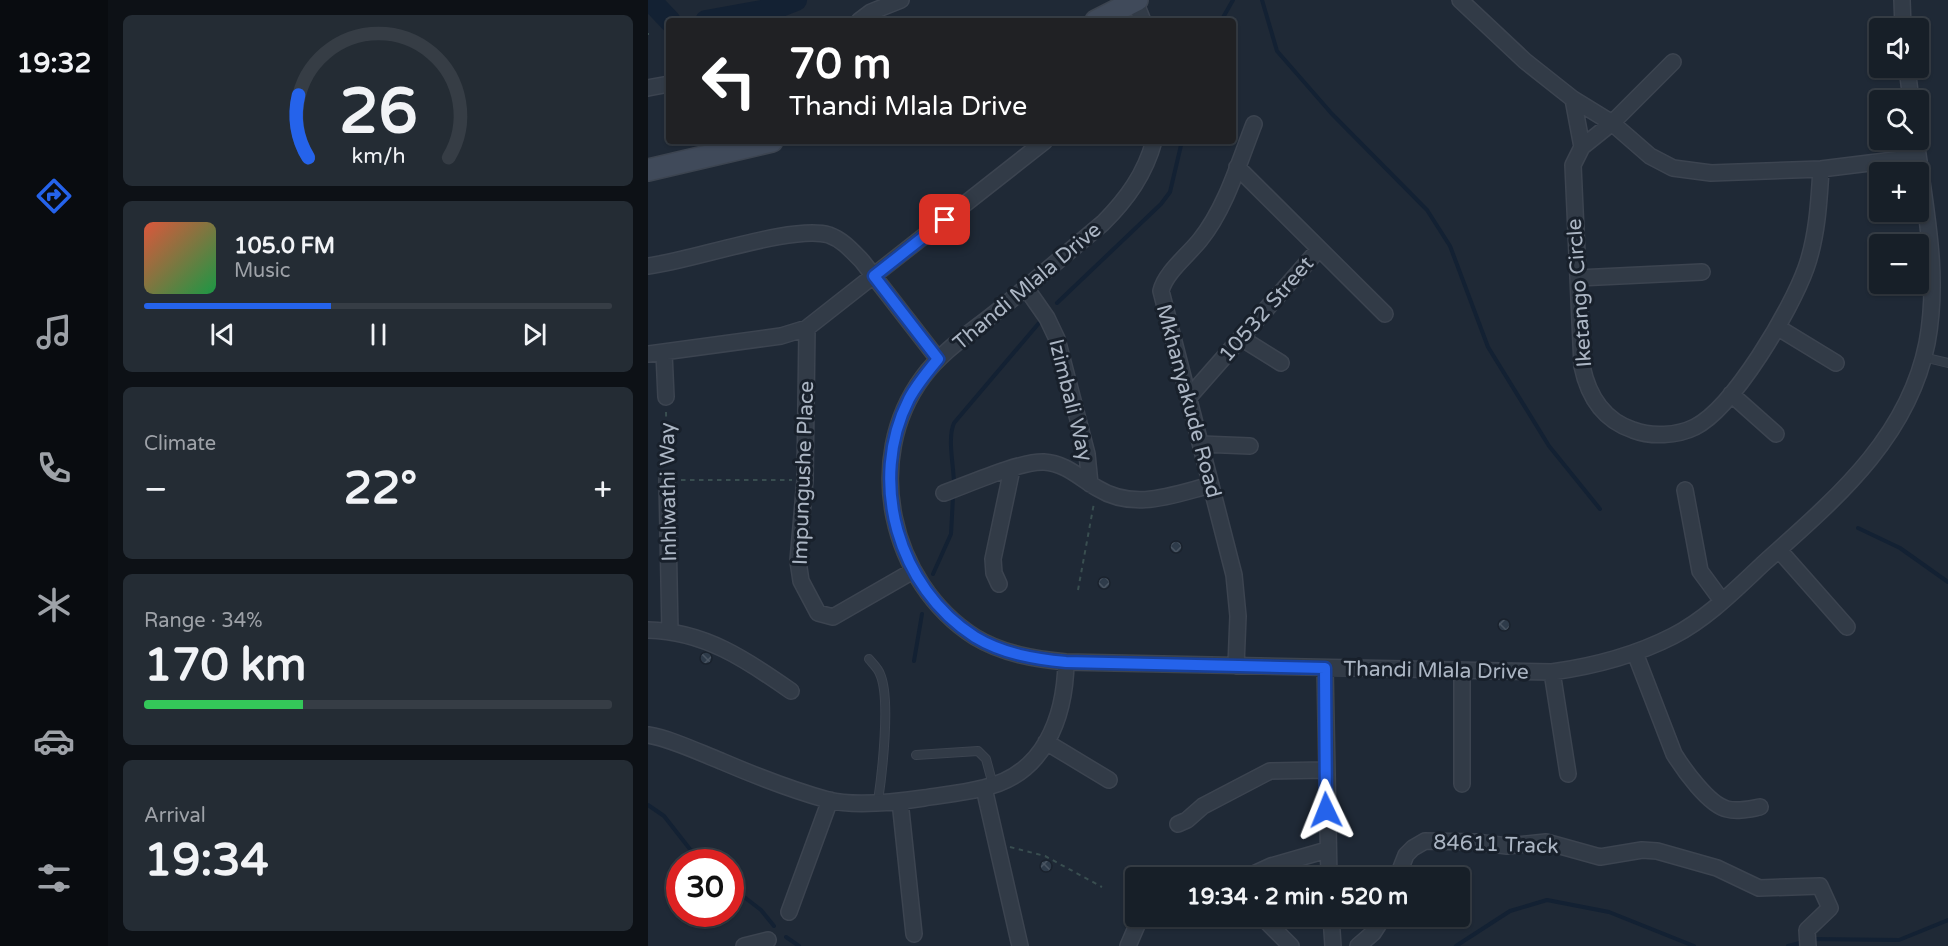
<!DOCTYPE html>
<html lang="en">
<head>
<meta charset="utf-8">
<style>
	:root { --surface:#171f28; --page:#242c34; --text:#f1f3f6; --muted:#9ea2a8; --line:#363d45; --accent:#2563eb }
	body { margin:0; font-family:"Varela Round",sans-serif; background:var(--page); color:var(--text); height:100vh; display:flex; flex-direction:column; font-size:22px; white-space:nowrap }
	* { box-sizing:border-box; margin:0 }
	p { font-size:20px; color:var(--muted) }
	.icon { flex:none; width:33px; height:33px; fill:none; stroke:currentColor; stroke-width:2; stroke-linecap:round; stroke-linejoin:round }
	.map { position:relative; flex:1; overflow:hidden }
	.drawer { display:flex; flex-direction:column; gap:15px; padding:15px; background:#0d1116; width:540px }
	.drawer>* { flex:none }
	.top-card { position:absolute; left:18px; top:18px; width:570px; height:126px; border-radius:6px; box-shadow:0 2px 4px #0004,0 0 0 2px var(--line); background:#202124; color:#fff; overflow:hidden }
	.buttons { position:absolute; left:1221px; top:18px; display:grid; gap:12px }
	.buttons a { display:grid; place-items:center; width:60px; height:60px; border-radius:6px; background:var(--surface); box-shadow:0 2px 4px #0004,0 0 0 2px var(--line); font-size:30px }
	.speed { position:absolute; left:18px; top:849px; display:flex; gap:12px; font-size:30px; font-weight:700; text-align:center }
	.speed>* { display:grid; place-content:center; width:78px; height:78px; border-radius:50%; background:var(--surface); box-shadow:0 2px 4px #0004,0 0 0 2px var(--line); line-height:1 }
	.speed .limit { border:9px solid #d22; background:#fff; color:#111 }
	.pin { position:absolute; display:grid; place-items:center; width:51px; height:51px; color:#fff; margin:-26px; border-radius:12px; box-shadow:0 3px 9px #0006 }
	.me { position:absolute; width:66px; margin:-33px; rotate:358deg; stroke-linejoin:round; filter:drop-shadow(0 0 4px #0008) }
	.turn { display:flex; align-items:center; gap:21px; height:126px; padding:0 24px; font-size:27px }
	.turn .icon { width:78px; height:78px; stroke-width:2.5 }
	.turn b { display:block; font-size:42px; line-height:51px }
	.big { font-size:45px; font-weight:800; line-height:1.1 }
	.drawer .tile { flex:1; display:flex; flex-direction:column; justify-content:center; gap:9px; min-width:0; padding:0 21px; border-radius:9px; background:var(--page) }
	.drawer .dial { align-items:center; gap:0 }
	.dial svg { height:156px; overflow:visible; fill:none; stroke:var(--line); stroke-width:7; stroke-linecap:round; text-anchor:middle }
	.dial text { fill:var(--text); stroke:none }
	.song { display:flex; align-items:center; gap:18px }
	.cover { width:72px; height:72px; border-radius:9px; background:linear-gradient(135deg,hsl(10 70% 55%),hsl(140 70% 35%)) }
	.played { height:6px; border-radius:3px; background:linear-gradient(90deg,var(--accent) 40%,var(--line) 40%) }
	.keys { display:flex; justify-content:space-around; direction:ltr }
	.heat { display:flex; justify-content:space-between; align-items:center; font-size:33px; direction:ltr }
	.charge { height:9px; border-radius:4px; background:linear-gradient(90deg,#34c759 34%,var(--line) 0) }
	.trip { position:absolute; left:477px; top:867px; width:345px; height:60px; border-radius:6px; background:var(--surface); box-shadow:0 2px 4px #0004,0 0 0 2px var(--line); font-weight:800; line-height:60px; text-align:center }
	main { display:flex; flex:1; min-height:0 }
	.dock { display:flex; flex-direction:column; width:108px; justify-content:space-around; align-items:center; background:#090c10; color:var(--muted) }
	.dock .icon { width:42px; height:42px }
	.dock .active { color:var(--accent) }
	.dock b { font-size:27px; color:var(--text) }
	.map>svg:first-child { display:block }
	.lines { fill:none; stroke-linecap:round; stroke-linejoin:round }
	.stream { stroke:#132133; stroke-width:4 }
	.river { stroke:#132133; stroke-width:22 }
	.building { fill:url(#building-cross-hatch); stroke:#1a222d; stroke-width:1.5 }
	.service-casing { stroke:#3c4450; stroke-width:10 }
	.minor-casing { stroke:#3c4450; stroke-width:18 }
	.secondary-casing { stroke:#3c4450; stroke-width:24 }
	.path { stroke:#394e50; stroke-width:2; stroke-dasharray:4.5 4.5; stroke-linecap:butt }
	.service { stroke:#323b47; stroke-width:8 }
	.minor { stroke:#323b47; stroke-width:15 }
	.secondary { stroke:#404a5a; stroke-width:21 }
	.route-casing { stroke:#184099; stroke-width:15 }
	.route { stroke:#2563eb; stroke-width:10 }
	.labels { text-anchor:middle; stroke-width:6; stroke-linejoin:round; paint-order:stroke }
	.street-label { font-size:21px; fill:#acb6c4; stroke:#18202b }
</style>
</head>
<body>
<main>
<nav class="dock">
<b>19:32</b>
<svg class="icon active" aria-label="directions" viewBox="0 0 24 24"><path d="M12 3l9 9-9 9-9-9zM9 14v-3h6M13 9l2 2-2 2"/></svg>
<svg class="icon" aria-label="music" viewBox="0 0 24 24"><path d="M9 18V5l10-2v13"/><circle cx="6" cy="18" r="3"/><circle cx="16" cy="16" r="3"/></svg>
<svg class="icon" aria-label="phone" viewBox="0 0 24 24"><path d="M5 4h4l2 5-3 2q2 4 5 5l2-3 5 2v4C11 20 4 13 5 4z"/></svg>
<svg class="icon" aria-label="climate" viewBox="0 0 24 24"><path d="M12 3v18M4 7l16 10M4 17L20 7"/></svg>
<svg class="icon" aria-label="car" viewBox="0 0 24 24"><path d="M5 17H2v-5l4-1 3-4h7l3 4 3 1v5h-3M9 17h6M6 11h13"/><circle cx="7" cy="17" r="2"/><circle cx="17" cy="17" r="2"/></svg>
<svg class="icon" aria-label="filters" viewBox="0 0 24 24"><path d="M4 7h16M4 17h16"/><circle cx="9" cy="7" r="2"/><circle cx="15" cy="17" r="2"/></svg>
</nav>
<section class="drawer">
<div class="tile dial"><svg viewBox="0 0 100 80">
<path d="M14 69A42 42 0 1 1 86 69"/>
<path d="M14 69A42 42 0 0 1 9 37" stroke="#2563eb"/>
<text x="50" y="56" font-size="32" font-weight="700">26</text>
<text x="50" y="72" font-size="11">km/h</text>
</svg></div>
<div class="tile">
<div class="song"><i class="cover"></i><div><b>105.0 FM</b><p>Music</p></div></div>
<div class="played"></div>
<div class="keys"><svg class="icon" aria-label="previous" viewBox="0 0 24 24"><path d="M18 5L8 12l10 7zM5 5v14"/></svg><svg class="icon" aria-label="pause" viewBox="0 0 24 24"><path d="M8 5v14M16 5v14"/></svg><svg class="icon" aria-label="next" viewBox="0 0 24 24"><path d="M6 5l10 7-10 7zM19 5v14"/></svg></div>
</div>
<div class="tile"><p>Climate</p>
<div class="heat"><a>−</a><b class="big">22°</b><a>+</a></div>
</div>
<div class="tile"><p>Range · 34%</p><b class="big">170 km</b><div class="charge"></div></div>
<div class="tile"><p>Arrival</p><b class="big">19:34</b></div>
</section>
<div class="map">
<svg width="1300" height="946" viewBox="0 0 1300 946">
	<defs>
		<pattern id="building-cross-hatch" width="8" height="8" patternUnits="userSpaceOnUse" patternTransform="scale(1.5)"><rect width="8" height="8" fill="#2e3b4a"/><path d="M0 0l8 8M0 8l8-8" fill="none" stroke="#4a5562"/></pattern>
	</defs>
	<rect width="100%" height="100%" fill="#1f2936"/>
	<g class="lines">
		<!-- stream -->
		<path class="stream" d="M614,0L629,51L684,114L779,210L802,246L840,347L901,446L952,509
			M573,21L585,0
			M409,303L513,204L522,192L534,141
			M306,485C306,466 299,439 306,423L391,323
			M1210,528L1252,548L1300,582
			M285,574L303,534L305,497
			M266,661L274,614
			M0,805L16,816L52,862
			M82,886L113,910L126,926
			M138,937L151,946
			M1162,939L1251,940L1300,920
			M808,946L862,911L899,900L961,912L1046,946
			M1140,946L1156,942"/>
		<!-- river -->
		<path class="river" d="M2,0L22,21
			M58,21L125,9L148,0"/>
	</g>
	<!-- building -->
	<path class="building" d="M522 547a6 6 0 1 1 12 0a6 6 0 1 1-12 0Z
		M450 583a6 6 0 1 1 12 0a6 6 0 1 1-12 0Z
		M850 625a6 6 0 1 1 12 0a6 6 0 1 1-12 0Z
		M52 658a6 6 0 1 1 12 0a6 6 0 1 1-12 0Z
		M392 866a6 6 0 1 1 12 0a6 6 0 1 1-12 0Z"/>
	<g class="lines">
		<defs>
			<path id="service" d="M1275,357L1300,363
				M221,659C225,664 230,668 232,674C243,698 234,774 230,801
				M268,755L330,751L338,759L345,785"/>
			<path id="minor" d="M812,0L877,61L925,99L964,123L1002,156L1025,168L1063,173L1173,169L1270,157
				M1254,0L1255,28
				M487,1L495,21
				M211,21L223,12L253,0
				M1025,62L964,123L934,147L925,165L934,366C940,395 955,420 985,430C1003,437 1029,436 1047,427C1086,407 1143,310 1158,268C1169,237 1171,203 1173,169
				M1259,68L1263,100
				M0,88L21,84
				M925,99L934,147
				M506,141C497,174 479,199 455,223C419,253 383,284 347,313C322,333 294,351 275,377C214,459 242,583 327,637C355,654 387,659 418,662L904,672C947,666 986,656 1025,636C1060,618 1089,588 1117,562C1186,500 1260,439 1279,343C1292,274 1277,208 1268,140
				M589,167L737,314
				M0,266C44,261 145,224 181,235C195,240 204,251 214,261L290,359
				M930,278L1054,272
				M378,288L399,318L409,339L439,454L442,484
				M1129,327L1188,363
				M159,328L157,480L150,561L153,581L170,613L185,617L265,571
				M593,338L633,363
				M16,353L18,397
				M0,354L133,336L159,328L397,141
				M1083,394L1128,434
				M541,397L671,249
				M553,444L602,446
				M19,479L22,632
				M1037,490L1052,571L1074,601
				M296,493C321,484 372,461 396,462C417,463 432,478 449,488C486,511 524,495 563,485
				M1131,550L1199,627
				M351,584L346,573L345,559L364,469
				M0,630C56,631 99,660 143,691
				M987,653L1026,754C1036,770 1061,805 1079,809C1089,812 1101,809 1112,807
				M588,666L590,616L586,575L513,291C517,273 540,255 552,240C578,208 591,162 606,124
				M677,668L681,878
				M814,671V784
				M904,672L920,774
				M0,735C24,739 50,752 73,761C108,776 144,790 180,800C208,807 248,802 276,798C295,795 315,793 335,788C396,775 417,718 418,662
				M398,742L461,780
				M336,788L372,946
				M252,801L266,934
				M530,824L539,820L555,806L622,771L677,770
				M597,878L623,866L679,850
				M749,878L758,855L765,848L777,841L828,842L859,846L898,842L952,857L994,850L1009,851L1069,868L1111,888L1172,886L1182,908L1159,930L1160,946
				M141,912L182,800
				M613,916L643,946
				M683,916L685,946
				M96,946L120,940
				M480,946L493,916
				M710,946L725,933L736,916"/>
			<path id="secondary" d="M448,21L489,0
				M0,170L124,141"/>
		</defs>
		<!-- service casing -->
		<use href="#service" class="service-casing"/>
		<!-- minor casing -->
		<use href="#minor" class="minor-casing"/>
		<!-- secondary casing -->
		<use href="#secondary" class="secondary-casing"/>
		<!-- path -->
		<path class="path" d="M0,34H1
			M18,412L19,466
			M33,480H144
			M430,590L446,503
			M362,847L397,856L454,887"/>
		<!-- service -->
		<use href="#service" class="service"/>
		<!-- minor -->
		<use href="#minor" class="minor"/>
		<!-- secondary -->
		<use href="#secondary" class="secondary"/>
	</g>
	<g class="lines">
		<defs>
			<path id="route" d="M297,220L226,276L290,359C280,371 269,384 261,399C219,481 250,588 327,637C355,654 387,659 418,662L677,668L678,810"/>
		</defs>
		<!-- route casing -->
		<use href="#route" class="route-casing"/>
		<!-- route -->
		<use href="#route" class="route"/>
	</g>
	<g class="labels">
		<!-- street labels -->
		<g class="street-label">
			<text transform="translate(379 286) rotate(-40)" y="7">Thandi Mlala Drive</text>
			<text transform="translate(931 293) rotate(-94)" y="7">Iketango Circle</text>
			<text transform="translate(618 309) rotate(-49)" y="7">10532 Street</text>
			<text transform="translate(423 400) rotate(76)" y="7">Izimbali Way</text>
			<text transform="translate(541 401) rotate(75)" y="7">Mkhanyakude Road</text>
			<text transform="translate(155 473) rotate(-88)" y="7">Impungushe Place</text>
			<text transform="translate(20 492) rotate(-91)" y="7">Inhlwathi Way</text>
			<text transform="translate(788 670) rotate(1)" y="7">Thandi Mlala Drive</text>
			<text transform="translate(848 844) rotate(2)" y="7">84611 Track</text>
		</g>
	</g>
</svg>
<div class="buttons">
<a><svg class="icon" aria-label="sound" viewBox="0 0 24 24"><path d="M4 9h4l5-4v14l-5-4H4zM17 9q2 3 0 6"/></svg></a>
<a><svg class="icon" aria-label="search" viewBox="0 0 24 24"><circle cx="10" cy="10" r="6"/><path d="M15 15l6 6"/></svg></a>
<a>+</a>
<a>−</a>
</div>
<div class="speed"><div class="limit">30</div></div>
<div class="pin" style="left:297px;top:220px;background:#d93025"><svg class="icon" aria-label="arrive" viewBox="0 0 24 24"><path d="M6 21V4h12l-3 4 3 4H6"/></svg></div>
<svg class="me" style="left:678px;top:810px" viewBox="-20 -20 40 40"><path d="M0-17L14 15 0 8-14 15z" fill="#2563eb" stroke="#fff" stroke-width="4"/></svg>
<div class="trip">19:34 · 2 min · 520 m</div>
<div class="top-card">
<div class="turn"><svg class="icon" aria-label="left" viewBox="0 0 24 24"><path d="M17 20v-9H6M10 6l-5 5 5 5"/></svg><div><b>70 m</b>Thandi Mlala Drive</div></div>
</div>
</div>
</main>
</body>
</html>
